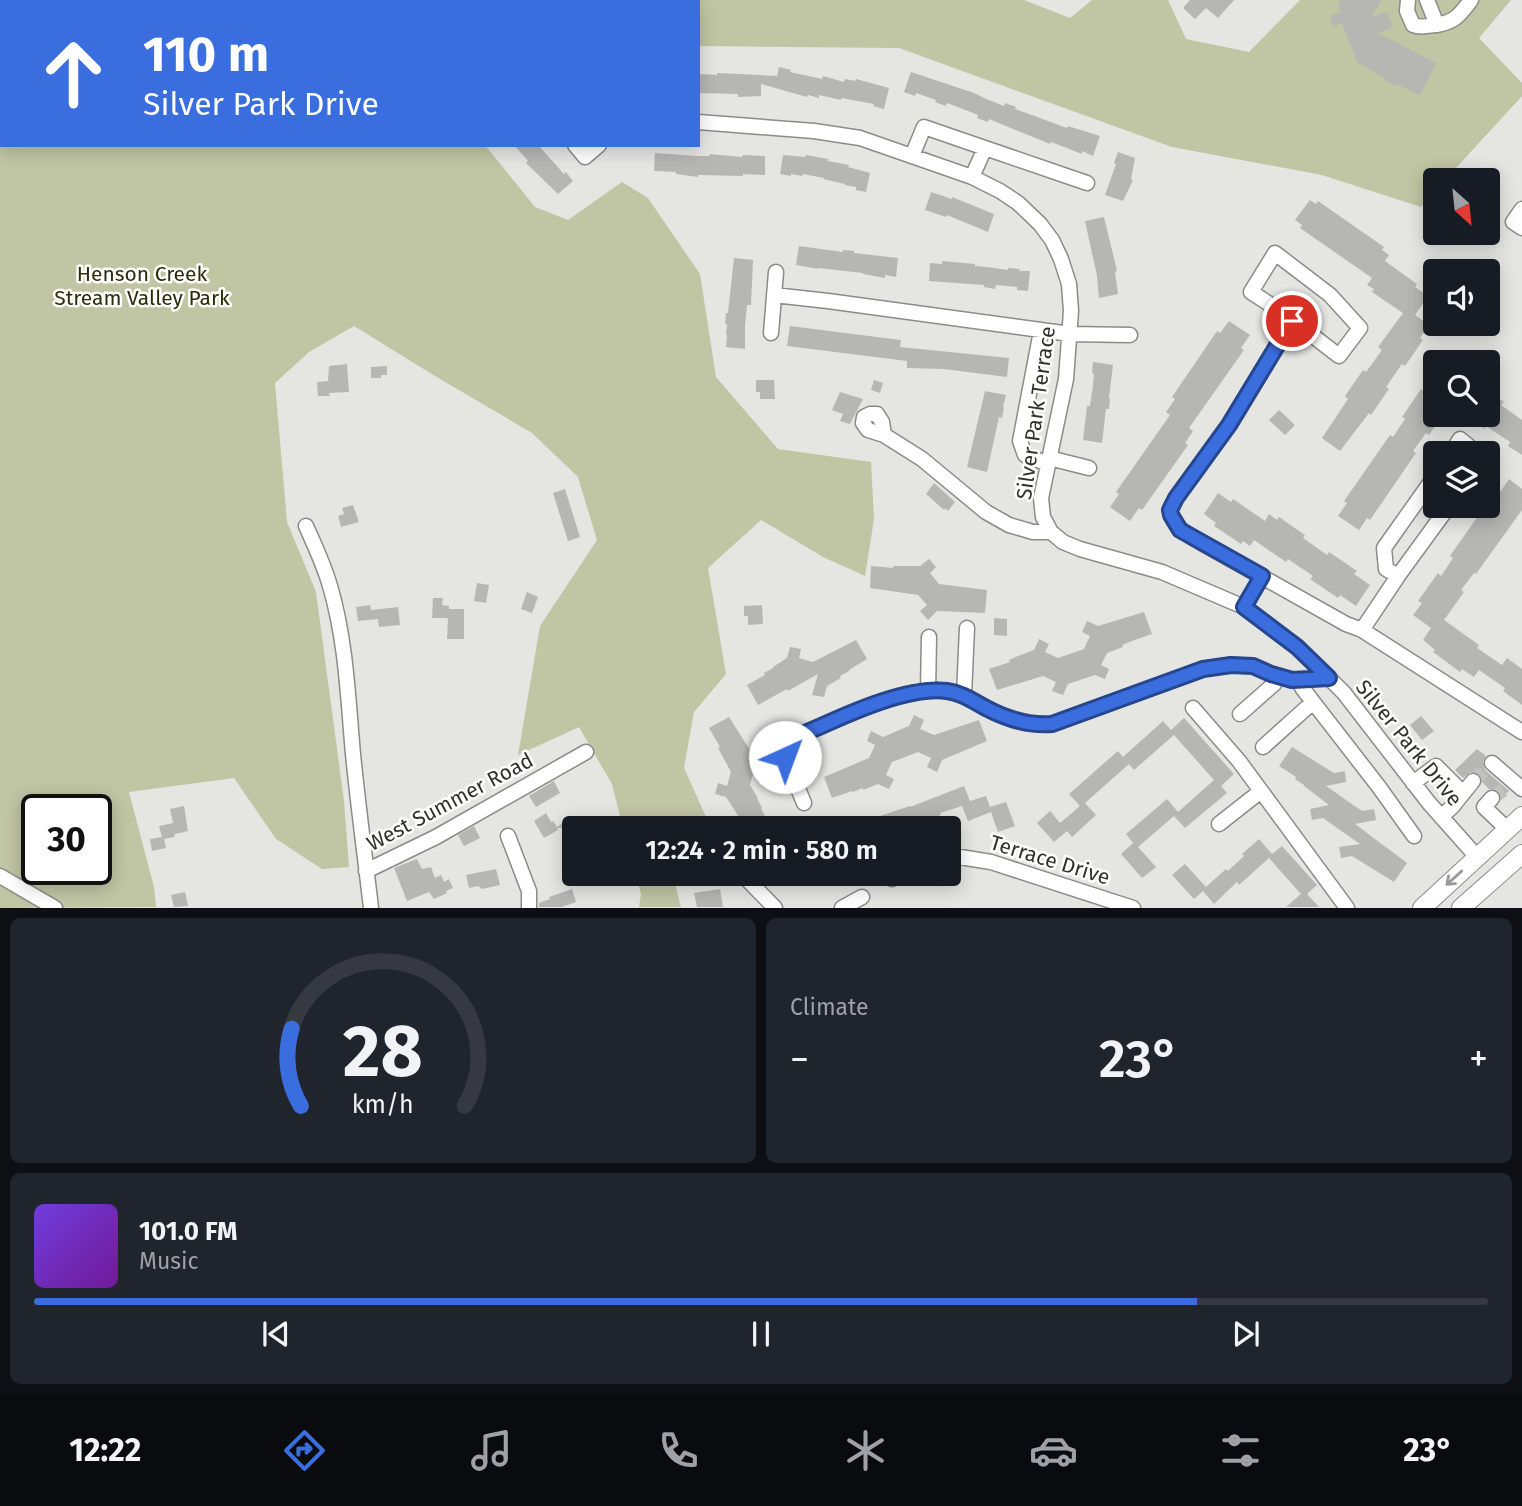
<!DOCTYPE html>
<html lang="en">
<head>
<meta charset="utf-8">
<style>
	:root { --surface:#171b24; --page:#20242c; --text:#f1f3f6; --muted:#9ea1a6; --line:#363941; --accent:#3a6ddd }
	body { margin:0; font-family:"Fira Sans",sans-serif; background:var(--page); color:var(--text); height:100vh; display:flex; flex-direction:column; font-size:26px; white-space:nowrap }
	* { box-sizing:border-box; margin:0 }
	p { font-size:23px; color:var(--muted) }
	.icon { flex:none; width:38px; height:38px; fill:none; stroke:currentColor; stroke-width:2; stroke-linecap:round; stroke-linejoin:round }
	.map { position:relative; height:908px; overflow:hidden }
	.sheet { display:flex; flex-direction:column; gap:10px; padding:10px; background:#0d0f14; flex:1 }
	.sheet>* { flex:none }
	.guide { position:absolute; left:0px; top:0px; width:700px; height:147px; box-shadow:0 4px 18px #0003; background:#3a6ddd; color:#fff; overflow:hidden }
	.needle { width:46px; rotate:153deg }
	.buttons { position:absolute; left:1423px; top:168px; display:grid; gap:14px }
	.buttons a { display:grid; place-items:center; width:77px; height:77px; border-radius:7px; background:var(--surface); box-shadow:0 4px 18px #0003; font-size:35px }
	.speed { position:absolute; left:21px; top:794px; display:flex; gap:14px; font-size:35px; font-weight:700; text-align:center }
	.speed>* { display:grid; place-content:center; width:91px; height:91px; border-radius:50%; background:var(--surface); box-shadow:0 4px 18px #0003; line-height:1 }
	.speed .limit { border:4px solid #111; border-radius:10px; background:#fff; color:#111 }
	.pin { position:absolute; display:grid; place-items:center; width:60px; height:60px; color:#fff; margin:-30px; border:4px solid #fff; border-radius:50%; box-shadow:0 2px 7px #0007 }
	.me { position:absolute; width:77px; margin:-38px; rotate:43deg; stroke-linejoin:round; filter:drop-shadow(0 0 5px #0008) }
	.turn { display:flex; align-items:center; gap:24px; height:147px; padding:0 28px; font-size:32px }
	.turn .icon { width:91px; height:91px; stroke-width:2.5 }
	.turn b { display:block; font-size:49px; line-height:60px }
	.big { font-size:52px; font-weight:600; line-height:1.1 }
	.sheet .widget { flex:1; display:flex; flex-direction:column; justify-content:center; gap:10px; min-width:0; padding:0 24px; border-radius:10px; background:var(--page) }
	.sheet .dial { align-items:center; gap:0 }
	.dial svg { height:182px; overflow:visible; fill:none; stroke:var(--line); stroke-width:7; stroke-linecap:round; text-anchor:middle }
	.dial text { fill:var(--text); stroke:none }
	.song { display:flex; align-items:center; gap:21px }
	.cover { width:84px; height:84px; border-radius:10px; background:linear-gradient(135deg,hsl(260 70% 55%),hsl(280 70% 35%)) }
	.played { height:7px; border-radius:4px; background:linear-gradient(90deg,var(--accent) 80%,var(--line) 80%) }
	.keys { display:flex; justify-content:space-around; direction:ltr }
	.heat { display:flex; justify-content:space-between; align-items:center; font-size:38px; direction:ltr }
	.sheet .tiles { flex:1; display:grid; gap:10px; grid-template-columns:1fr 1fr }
	.widget:last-child { grid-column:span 2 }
	.trip { position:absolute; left:562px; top:816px; width:399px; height:70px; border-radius:7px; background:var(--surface); box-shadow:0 4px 18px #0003; font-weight:600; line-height:70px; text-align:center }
	.menu { display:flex; height:112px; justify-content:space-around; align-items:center; background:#090b0e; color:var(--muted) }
	.menu .icon { width:49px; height:49px }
	.menu .on { color:var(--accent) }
	.menu b { font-size:32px; color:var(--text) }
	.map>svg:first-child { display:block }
	.green { fill:#c0c5a4; fill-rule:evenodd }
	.building { fill:#b6b6b3 }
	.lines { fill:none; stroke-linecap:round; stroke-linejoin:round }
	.minor-tunnel { stroke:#c1c2be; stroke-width:14; stroke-dasharray:14 7; stroke-linecap:butt }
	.minor-casing { stroke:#8b8b88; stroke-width:17 }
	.major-casing { stroke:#8b8b88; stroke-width:20 }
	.minor { stroke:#fff; stroke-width:14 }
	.major { stroke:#fff; stroke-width:18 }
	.oneway { stroke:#989896 }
	.route-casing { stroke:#264790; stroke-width:18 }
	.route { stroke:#3a6ddd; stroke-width:12 }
	.labels { text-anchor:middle; stroke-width:5; stroke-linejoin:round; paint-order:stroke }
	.park-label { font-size:21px; fill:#2b2d08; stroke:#fffffe }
	.street-label { font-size:21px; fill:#30302e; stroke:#fffffe }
</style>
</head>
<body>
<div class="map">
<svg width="1522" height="908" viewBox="0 0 1522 908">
	<rect width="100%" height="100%" fill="#e5e6e2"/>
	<!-- green -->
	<path class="green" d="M0,0H1024L1070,18L1092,0H1168L1186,39L1249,52L1300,0H1511L1479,38L1522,83V96L1445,180H1435V191L1421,207L1322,175L1172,147L899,48L698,46V2H2V145H485L535,207L568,220L622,182L648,198L700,274L716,377L778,449L871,462L874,519L865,576L823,557L761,520L708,568L726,674L694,712L684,768L711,828H623L612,784L579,727L518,755L540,626L597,540L578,477L532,433L435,376L354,326L309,352L275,383L287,522L316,592L344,801L349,867L322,869L276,839L234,778L129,792L154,887L156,907L0,908ZM37,810H96V870H37Z
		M635,873H692L675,884L681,907H639L641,894Z"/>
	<!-- building -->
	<path class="building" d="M1190,0H1234L1218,18L1206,8L1195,19L1183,8Z
		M1341,0H1381L1372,17L1387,12L1393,27L1377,33L1436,63L1420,95L1396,84L1395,85L1384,80L1385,78L1357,62L1342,23L1333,26L1330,16L1341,12L1338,5Z
		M779,67L791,70L790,72L822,79L823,76L844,82L845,79L855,81L856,79L889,88L884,109L873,106L874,104L841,98V100L819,95V98L808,95L807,97L761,84V96L738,97V94L698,93V74L717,75V73L777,76Z
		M911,72L974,93L984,98L1004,106L1005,103L1016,107L1015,109L1067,128L1068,126L1100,136L1093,156L1082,151V154L1051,142L1050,144L989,119L988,122L977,118L978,115L968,111L947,103L946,106L935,102L936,100L916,93L915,96L904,92Z
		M514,145H538L564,174L566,172L573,181L558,194L526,163L528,161Z
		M1118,152L1135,158L1131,179L1133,180L1123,201L1105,195L1116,164L1114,163Z
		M655,153L698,156H709L710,154L742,157L743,155L765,156V175L743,174V176L698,175V177L676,174V172L654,171Z
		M783,155L805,157L806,155L828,159V161L849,165L848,167L870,173L866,192L856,190V187L845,185V184L823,179L824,178L803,174L802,176L791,174V176L780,174Z
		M931,192L952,199V197L994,214L988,232L947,215L946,217L925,210Z
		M1310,200L1316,204L1318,201L1384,247L1382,250L1389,255L1385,261L1417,284L1415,287L1428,296L1415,315L1429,325L1420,338L1423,340L1405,366L1402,364L1386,387L1389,389L1371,415L1369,413L1340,451L1322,438L1348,399L1345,396L1363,370L1366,372L1382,350L1378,347L1403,313L1372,292L1374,289L1367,285L1372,278L1300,228L1302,225L1295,220Z
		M1104,217L1117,271L1115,272L1118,294L1099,298L1097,276L1085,221Z
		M799,246L843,252V250L854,251V253L898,258L896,277L885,275V278L863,274V273L819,268V269L796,265Z
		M734,258L753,260L751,305H747L745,326V349L726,347L727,335H726L727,324H725L726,313H728Z
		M942,261L975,264V266L986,267L1008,270V268L1020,269L1019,271H1030L1028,291L1017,290V287L996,285L995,289L984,287V285L929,281L930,263L942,264Z
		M1229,321L1250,335L1241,348L1244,350L1189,428L1193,431L1185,443L1188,445L1142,510L1139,508L1130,521L1110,507L1119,494L1116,492L1170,415L1166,412L1175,399L1172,397L1217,331L1220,333Z
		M790,326L901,340L900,347L1009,358L1007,377L944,369L907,368V361L787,346Z
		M1093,362L1113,365L1109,398L1110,399L1109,409H1106L1102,443L1083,440L1087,406H1090L1093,385L1094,374L1092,373Z
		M347,364L349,392L329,393L330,396H318L317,382L328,381L329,366Z
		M387,366V375H381V378H371V367Z
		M1435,376V415H1443L1429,435L1426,433L1413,451L1416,453L1370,520L1367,518L1359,530L1338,516L1347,503L1344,501L1390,435L1393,437L1405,419L1402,417L1421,389L1424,392Z
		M756,380H774L775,399H760V392H756Z
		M874,380L883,383L880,393L871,390Z
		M985,391L1006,395L1003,407H1004L1002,418L999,417L987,472L967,467Z
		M1488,391L1504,402L1501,405L1522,420V455L1508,446L1510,442L1486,426L1485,429L1464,415H1488Z
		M840,392L863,399L850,424L840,421L843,414L832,410Z
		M1279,410L1295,425L1285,435L1269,420Z
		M1509,479L1522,489V510L1476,574L1474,573L1461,590L1464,592L1444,620L1479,645L1477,648L1502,665L1507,658L1522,669V705L1503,691L1505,688L1479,670L1474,677L1462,669L1460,672L1433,652L1435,650L1423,640L1431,628L1413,615L1422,603L1418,601L1438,573L1441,576L1453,558L1450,556L1485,506H1488V503L1497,489L1500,492Z
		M934,483L955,502L948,511L945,508L944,510L926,494Z
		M565,489L580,537L568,541L553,493Z
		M1218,493L1231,502L1233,499L1265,521L1269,514L1277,520L1279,517L1305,535L1303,538L1327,555L1329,552L1357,571L1354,574L1370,585L1356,606L1340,595L1338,598L1310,579L1313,576L1288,559L1286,562L1254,540L1250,546L1243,541L1241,544L1214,526L1216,523L1204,514Z
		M353,505L359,522L341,527L338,516L344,514L342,508Z
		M929,559L936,567L930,573L939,584L987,590L985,613L937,611L928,620L920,611L927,605L918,595L870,588L871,566L893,568V566H920Z
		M477,583L489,585L486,603L474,601Z
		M527,592L538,597L532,613L521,609Z
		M433,598H443L442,605L449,606V609H464V639H447L448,618H432Z
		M370,605L371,610L398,607L400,625L379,627L378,619L358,621L356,607Z
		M762,605L763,624L748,625V616H744V606Z
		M1144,612L1152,634L1132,641L1122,645L1123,647L1107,653L1101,665L1109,669L1105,679L1095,675L1068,684L1063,695L1052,691L1056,682L1043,676L997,690L989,669L1010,662L1009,660L1018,656L1034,650L1039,639L1049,644L1045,652L1058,658L1084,649L1090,636L1082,632L1087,621L1098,626Z
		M994,618L1007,619V636L994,635Z
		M856,640L867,659L849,670V671L840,676L841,678L827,686L824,697L812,695L818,674L788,691L787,689L758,705L747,685L765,675L764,673L773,668V667L787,658L790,647L801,649L799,658L813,662Z
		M914,715L924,720L920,729L934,735L979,720L987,741L942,760L937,772L927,767L931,758L918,752L892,762L886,775L894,779L889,789L878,784L863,790V788L853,792L852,791L832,798L824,777L869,758L875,745L867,741L871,731L883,737L909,726Z
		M1421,716L1434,731L1422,740L1410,725Z
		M729,717L755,758L766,761L763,773L754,770L750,785L758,798H757L762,808L761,809L772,828H746L726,797L715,794L718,783L727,786L731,772L718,748L720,747L709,728Z
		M1184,718L1234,774L1221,786L1227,793L1185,828L1174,816L1138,847L1156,867L1142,878L1121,854L1133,843L1126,834L1167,799L1178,812L1214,780L1174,735L1134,770L1129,764L1085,803L1096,815L1072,837L1067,831L1054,842L1037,823L1050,811L1060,823L1080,806L1069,794L1118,751L1123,757L1163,721L1171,730Z
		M1292,747L1334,773L1345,771L1346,782L1326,786L1362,811L1374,809L1376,820L1355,824L1407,863L1394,882L1352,856L1341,858L1339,847L1360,844L1323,818L1312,820L1310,809L1329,805L1304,786V785L1295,779L1296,777L1279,766Z
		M1477,749L1486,756L1483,762L1485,770L1509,791L1501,798L1498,790L1489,789L1482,782V777L1478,773L1470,772L1463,778L1455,770Z
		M554,781L560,793L536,807L529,796Z
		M964,786L970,801L986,796L990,807L1006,802L1015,826L998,832L991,812L968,821L962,806L940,813L941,815L901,828H855V826L880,816L910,806V807Z
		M184,806L188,831L175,834L174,837L164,839L166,848L152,851L150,839L162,837L159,826L173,823L170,809Z
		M546,813L551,822L553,821L557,827L574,816L582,828H557L558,830L544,838L534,821Z
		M474,826L480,838L464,846L458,835Z
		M1259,839L1272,854L1282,846L1317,885L1307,894L1319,907H1286L1301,894L1269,858L1239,885L1237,882L1214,904L1203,891L1194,899L1172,875L1185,864L1206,887L1226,869L1228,871L1244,856L1242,854Z
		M417,859L422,869L431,867L435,878L441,875L444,882L449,879L453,888L446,891L447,893L434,899L429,892L407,901L394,868Z
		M496,869L500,885L482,889L478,886L469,888L466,875Z
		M572,889L576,902L562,907H539V903L550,899L549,897Z
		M720,889L723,907H697L694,893Z
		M185,892L188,906L174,907L171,895Z"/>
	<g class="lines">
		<!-- minor-tunnel -->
		<path class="minor-tunnel" d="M1473,781L1492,763
			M1492,798L1509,786"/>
		<defs>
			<path id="minor" d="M1408,0L1407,11L1413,25C1421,28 1427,26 1435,25C1454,23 1460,15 1471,0
				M1427,0L1437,25
				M698,122L814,131L860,138L972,177L1000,191L1018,203L1040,224L1052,240L1061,259L1069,284L1071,311L1066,379L1041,498L1043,517L1051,532L1063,542L1080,549L1162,572L1244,607L1297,647L1329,678
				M575,145L585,157L599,145
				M912,156L924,127L985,148
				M972,177L985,148L1087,183
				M1522,209L1513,222L1522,228
				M1275,253L1330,295L1360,328L1339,356L1282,312L1251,292Z
				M774,295L828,301L1070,334L1130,335
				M1292,321L1229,425L1176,498L1170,510C1173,527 1186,534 1200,542L1346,624L1362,630L1522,732
				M1041,331L1020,441L1025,455L1048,464
				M771,333L776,272
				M884,435L882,422L877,414H870L864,417L863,423L868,430L884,435L922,459L986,512L1009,525L1033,532H1051
				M1451,453L1460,439L1477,453
				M1049,458L1089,468
				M306,526C315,546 324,565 330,586C346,640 348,698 353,754C358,805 365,856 371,908
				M1398,576L1386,569L1384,548L1435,476
				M1244,607L1262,576
				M1362,630L1398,576L1449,506
				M1298,680L1303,689L1379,787L1414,836
				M928,691L929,637
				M964,695L967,628
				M1193,708L1239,761L1347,908
				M1240,714L1274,684L1278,676
				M1263,747L1313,702
				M1492,763L1522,789
				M1413,783L1436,766L1463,793
				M1492,798L1484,807L1507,829
				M804,803L785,757C786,751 786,746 790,742C800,733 817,728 829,723C861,709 912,686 947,691C960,693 970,699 981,705C1004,718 1026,727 1052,724L1204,669L1231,665L1253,666L1271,674L1292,680L1329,678L1344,693L1429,803L1477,857
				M1441,817L1452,807L1473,781
				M1219,824L1261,791
				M508,836L529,891V908
				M948,846C956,854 955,864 948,872
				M954,856L991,862L1133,908
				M366,871L436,837L586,752
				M927,873L938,877L946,873
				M742,874L775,908
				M0,876L55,908
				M892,879L902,873
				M842,908L862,897"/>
			<path id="major" d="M1422,908L1522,816
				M1461,908L1522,854"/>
		</defs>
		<!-- minor casing -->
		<use href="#minor" class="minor-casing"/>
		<!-- major casing -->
		<use href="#major" class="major-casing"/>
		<!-- minor -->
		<use href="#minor" class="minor"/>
		<!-- major -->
		<use href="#major" class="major"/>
	</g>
	<!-- one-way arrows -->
	<defs><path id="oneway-shaft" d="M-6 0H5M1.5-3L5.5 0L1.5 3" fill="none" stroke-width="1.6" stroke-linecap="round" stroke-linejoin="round" transform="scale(1.75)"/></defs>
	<use class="oneway" href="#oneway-shaft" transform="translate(1454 878) rotate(138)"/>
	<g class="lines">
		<defs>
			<path id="route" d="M785,757C785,751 786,746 790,742C798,735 810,731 819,727C852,712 910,686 947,691C962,693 973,701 986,708C1007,719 1028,726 1052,724L1203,669L1231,665L1253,666L1271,674L1292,680L1329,678L1297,647L1244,607L1262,576L1180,530L1171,515L1170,510L1176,498L1229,425L1292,321"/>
		</defs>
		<!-- route casing -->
		<use href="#route" class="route-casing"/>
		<!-- route -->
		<use href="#route" class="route"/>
	</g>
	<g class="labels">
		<!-- park labels -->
		<g class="park-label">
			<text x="142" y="281">Henson Creek<tspan x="142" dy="24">Stream Valley Park</tspan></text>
		</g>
		<!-- street labels -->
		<g class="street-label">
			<text transform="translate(1036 413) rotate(-82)" y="7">Silver Park Terrace</text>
			<text transform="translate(1409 743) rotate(51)" y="7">Silver Park Drive</text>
			<text transform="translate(450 802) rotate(-28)" y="7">West Summer Road</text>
			<text transform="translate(1050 860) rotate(17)" y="7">Terrace Drive</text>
		</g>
	</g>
</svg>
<div class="buttons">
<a><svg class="needle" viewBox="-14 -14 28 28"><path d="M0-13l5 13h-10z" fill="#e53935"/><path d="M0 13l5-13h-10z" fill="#9ea1a6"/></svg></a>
<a><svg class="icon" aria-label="sound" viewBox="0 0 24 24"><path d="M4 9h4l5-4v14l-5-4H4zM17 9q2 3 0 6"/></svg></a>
<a><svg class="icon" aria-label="search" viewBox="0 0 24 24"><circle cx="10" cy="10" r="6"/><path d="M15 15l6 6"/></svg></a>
<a><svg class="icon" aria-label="layers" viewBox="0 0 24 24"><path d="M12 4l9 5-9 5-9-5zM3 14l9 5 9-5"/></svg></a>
</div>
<div class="speed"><div class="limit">30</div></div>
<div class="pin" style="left:1292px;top:321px;background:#d93025"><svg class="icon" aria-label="arrive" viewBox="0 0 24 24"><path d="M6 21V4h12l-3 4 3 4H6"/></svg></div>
<svg class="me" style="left:785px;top:757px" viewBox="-20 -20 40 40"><circle r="19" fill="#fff"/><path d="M0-13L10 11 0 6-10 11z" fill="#3a6ddd"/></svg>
<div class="trip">12:24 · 2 min · 580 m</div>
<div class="guide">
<div class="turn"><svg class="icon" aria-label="ahead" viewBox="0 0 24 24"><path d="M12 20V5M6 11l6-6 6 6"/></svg><div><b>110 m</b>Silver Park Drive</div></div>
</div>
</div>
<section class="sheet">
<div class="tiles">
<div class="widget dial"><svg viewBox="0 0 100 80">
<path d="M14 69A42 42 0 1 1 86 69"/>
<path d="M14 69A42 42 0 0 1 10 35" stroke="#3a6ddd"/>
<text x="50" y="56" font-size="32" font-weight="700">28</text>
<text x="50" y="72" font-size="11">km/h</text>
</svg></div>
<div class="widget"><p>Climate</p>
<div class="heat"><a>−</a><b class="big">23°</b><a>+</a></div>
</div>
<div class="widget">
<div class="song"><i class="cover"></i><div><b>101.0 FM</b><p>Music</p></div></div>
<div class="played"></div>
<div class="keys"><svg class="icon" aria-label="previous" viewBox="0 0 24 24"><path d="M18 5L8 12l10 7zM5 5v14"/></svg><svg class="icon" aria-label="pause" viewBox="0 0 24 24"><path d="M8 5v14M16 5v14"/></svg><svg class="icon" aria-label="next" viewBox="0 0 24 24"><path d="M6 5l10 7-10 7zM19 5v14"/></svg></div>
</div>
</div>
</section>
<nav class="menu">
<b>12:22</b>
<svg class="icon on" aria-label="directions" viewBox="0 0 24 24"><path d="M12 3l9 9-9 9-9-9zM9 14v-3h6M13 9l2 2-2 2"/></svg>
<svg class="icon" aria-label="music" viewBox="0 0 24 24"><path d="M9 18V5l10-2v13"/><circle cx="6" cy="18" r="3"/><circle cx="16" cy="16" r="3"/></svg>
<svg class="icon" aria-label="phone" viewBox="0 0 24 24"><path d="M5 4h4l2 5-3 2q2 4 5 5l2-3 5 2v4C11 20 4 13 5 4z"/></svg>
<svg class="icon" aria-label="climate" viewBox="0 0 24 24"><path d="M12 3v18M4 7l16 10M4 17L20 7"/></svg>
<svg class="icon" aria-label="car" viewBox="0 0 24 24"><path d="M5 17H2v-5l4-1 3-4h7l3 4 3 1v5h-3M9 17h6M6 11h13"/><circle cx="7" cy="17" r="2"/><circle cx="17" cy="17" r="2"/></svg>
<svg class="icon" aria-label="filters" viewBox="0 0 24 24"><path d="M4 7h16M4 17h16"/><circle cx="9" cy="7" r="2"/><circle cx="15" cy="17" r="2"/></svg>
<b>23°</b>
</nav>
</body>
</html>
